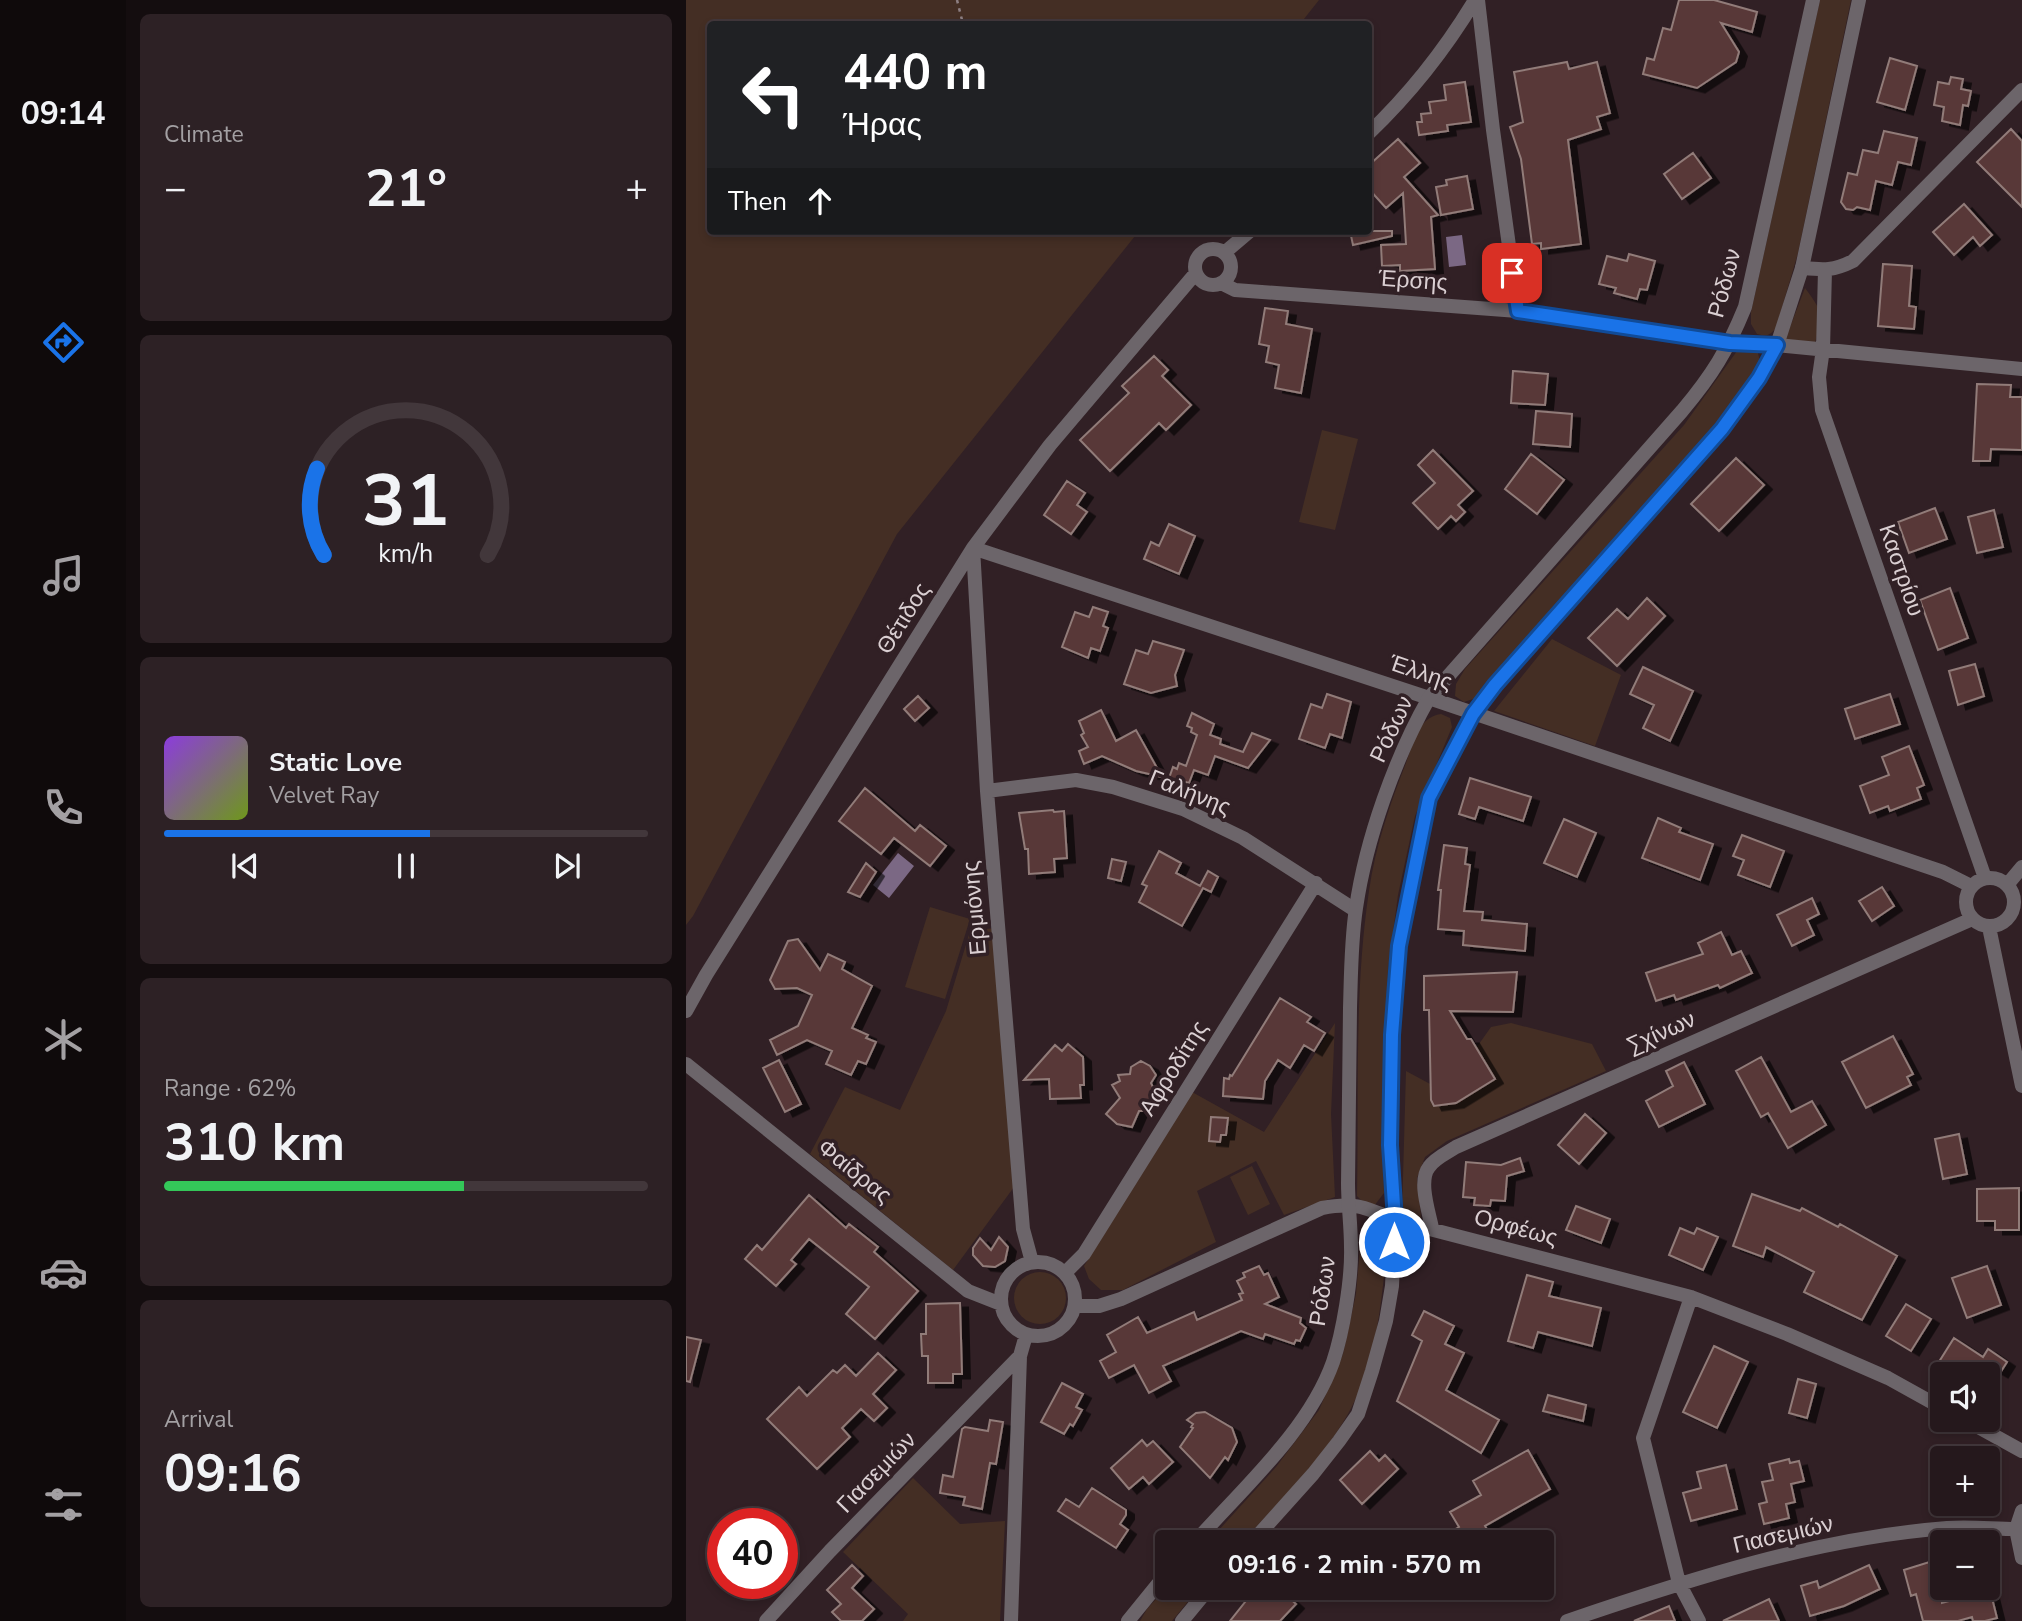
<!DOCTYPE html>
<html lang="en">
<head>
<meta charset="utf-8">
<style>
	:root { --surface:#25181c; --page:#2d2125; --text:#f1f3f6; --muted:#a3a0a3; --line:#42373b; --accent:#1a73e8 }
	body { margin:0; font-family:"Nunito Sans",sans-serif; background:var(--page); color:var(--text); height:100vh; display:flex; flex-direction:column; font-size:26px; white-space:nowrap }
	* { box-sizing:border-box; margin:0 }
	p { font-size:23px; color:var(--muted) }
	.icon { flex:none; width:38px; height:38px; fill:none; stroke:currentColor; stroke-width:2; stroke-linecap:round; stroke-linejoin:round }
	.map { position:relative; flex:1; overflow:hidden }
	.drawer { display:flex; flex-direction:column; gap:14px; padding:14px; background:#140d0f; width:560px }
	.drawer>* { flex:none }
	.hud { position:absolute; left:21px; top:21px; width:665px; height:214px; border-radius:7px; box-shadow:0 4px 10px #0003,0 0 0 2px var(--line); background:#202124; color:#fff; overflow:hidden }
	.buttons { position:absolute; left:1244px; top:1362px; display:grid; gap:14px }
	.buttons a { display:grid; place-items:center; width:70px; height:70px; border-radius:7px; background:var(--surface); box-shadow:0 4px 10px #0003,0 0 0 2px var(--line); font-size:35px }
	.speed { position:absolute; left:21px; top:1508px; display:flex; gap:14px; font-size:35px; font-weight:700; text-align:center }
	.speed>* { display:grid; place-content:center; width:91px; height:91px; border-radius:50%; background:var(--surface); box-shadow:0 4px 10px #0003,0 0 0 2px var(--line); line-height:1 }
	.speed .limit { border:10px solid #d22; background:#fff; color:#111 }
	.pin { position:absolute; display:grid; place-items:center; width:60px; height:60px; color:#fff; margin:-30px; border-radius:14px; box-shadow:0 4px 10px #0006 }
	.me { position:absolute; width:77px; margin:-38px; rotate:0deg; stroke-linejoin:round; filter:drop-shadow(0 0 5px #0008) }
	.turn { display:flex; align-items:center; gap:24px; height:147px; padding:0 21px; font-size:32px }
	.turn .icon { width:91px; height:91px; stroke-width:2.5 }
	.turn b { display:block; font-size:49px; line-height:60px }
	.then { display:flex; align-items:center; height:66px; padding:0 21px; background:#0003; gap:14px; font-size:26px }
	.big { font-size:52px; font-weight:700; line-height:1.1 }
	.drawer .widget { flex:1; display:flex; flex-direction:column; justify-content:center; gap:10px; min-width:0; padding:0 24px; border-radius:10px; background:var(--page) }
	.drawer .dial { align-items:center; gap:0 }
	.dial svg { height:182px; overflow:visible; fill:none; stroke:var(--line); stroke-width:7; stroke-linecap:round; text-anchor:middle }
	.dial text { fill:var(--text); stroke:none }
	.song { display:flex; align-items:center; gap:21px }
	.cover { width:84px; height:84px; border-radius:10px; background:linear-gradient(135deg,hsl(270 70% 55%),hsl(80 70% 35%)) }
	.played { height:7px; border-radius:4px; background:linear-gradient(90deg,var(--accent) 55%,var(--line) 55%) }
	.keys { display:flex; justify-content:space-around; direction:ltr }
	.heat { display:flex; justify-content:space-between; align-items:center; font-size:38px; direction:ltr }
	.charge { height:10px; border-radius:5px; background:linear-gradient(90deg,#34c759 62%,var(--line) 0) }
	.trip { position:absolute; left:469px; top:1530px; width:399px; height:70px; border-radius:7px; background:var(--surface); box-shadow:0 4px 10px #0003,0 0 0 2px var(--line); font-weight:700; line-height:70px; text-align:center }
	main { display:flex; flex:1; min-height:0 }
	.dock { display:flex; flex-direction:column; width:126px; justify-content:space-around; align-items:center; background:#0f0a0b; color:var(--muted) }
	.dock .icon { width:49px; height:49px }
	.dock .current { color:var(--accent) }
	.dock b { font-size:32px; color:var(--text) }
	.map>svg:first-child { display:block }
	.green { fill:#442e24 }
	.water { fill:#7b6884 }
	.building { fill:#593837; stroke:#917b79; stroke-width:2; filter:url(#shadow) }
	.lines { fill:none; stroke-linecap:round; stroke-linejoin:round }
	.path { stroke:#8d7f83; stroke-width:2.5; stroke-dasharray:3.5 5; stroke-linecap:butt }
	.minor { stroke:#6c656a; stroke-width:14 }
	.tertiary { stroke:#6c656a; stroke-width:14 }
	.route-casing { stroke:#114b97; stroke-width:18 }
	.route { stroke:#1a73e8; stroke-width:12 }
	.labels { text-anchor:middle; stroke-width:7; stroke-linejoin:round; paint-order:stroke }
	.street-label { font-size:23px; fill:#dacfd2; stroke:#312025 }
</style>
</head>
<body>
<main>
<nav class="dock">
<b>09:14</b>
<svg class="icon current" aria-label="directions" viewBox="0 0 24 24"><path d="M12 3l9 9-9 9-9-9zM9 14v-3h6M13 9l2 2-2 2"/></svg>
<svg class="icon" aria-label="music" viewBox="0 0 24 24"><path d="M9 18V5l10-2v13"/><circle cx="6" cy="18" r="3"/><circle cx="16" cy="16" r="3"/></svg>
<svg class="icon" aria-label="phone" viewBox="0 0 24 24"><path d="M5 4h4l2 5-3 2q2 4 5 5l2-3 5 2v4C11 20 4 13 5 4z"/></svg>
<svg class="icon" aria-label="climate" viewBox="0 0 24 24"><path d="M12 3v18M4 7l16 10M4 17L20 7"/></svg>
<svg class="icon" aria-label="car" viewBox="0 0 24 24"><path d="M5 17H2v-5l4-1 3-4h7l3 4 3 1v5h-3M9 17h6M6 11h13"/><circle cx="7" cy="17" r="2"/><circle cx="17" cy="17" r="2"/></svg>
<svg class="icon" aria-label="filters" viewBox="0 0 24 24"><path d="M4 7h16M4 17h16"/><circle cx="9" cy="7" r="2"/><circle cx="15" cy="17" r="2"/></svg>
</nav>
<section class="drawer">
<div class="widget"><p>Climate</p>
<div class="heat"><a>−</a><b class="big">21°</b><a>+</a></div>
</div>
<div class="widget dial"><svg viewBox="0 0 100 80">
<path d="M14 69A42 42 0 1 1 86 69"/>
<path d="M14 69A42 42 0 0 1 11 31" stroke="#1a73e8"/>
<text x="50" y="56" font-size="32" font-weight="700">31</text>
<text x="50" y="72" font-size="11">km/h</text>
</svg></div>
<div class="widget">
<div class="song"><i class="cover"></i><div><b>Static Love</b><p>Velvet Ray</p></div></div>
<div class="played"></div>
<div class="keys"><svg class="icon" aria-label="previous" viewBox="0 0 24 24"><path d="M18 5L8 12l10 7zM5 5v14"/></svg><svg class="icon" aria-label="pause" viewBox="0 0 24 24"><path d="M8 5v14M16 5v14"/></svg><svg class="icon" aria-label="next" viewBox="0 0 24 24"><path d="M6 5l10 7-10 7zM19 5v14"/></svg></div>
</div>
<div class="widget"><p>Range · 62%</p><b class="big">310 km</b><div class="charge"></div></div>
<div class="widget"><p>Arrival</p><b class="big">09:16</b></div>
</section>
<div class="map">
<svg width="1336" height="1621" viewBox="0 0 1336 1621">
	<defs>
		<filter id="shadow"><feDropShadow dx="8" dy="4.5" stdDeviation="0" flood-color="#0009"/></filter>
	</defs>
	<rect width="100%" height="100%" fill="#312025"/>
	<!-- green -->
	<path class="green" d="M0,0H633L614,24H24V231H453L211,534L7,916L0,925Z
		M1134,0H1165L1112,253L1090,328C1084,335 1081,337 1071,334L1065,324V312Z
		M1119,288C1137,312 1137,314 1129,343L1099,340Z
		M1061,348L1072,353L1074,362L1067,375L1020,436L790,698L778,702L769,696L770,684L779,669L998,425L1051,351Z
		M636,430L672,439L649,530L613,522Z
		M866,639L935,675L909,746L808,711Z
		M755,714L764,718L766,727L729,816L712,895L702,970L697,1161L698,1193L688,1206L679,1204L671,1196C673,1096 668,990 683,891C689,847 704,804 720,763C727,744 732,717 755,714Z
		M244,907L284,919L259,999L219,987Z
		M309,928L328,1187L267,1270L124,1154L159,1087L214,1110L260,1011L284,931Z
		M649,1023L645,1114L649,1197L598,1215L570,1161L511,1191L530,1242L437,1290H415L403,1279L398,1266L506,1092L578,1132Z
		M825,1023L906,1044L920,1071L761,1141L739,1157L731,1178L735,1218L716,1213L720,1071L759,1092L805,1027Z
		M566,1166L584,1204L562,1215L544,1177Z
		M691,1225L699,1230L702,1241C696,1291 693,1343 674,1389C650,1448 598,1496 556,1542H522L590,1467L633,1410L657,1354L670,1294L675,1237L682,1226Z
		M328 1298a26 26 0 1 1 52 0a26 26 0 1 1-52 0Z
		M227,1478L274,1524L319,1521L314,1621H217L222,1614L157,1552Z
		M481,1587H514L486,1621H454L461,1609Z"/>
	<!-- water -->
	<path class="water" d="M776,235L780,265L763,267L760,237Z
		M212,853L228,866L203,898L187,885Z"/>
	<!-- building -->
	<path class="building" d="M993,0H1028L1071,12L1066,32L1035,23L1053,52L1050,62L1011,88L957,74L961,58L968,60L977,28L985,30Z
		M1204,58L1231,66L1219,110L1191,102Z
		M881,62L883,69L911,62L924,113L911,117L915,129L882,140L895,244L855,249V243L846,244L835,159L824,127L837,122L828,72Z
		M1265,77L1277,79L1275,89L1285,91L1282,106L1277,105L1274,125L1256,121L1258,107L1248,105L1252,82L1263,84Z
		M779,82L785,122L761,125L762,131L733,135L731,122H736L735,114L745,113L743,102L760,100L758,85Z
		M1325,129L1336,141V207L1291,162Z
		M1198,131L1231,138L1225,165L1212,162L1206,185L1190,181L1184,210L1171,207L1167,210L1160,209L1155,202L1162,173L1171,175L1177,150L1192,153Z
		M712,139L734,163L718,177L752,215L745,217L749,269L714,271V265L696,266L695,245L720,244L717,193L700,208L682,188V166Z
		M1007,153L1025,178L996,199L978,174Z
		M781,176L787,209L755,215L750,187L761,185L760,180Z
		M1278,204L1306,235L1294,246L1287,237L1268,255L1247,232Z
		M664,231H706V236L667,245Z
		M943,254L969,261L961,290L954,289L951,299L928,293L930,288L913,284L921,256L941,261Z
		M1197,264L1226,266L1223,306L1230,307L1228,329L1192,326Z
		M579,308L602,311L600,324L626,329L615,393L589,388L593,365L580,362L583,346L573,344Z
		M468,356L482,370L476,376L505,405L480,430L473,423L424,471L394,440L443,393L436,386Z
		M827,371L862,374L859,405L825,403Z
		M1291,384L1325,385L1324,397H1336V450L1305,449L1304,461H1287Z
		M850,411L886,414L884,447L847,444Z
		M747,450L787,491L772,505L779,512L770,521L765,516L752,529L727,503L749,483L732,465Z
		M845,454L878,480L851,514L819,489Z
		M1050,458L1078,485L1033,531L1005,504Z
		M381,481L399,493L391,505L401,512L385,534L358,515Z
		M1249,508L1261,539L1223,553L1212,522Z
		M1308,510L1317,547L1291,553L1282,517Z
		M483,524L509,536L493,574L458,559L465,542L473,546Z
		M1264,588L1282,638L1252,650L1234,600Z
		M961,598L979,616L931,666L902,638L931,609L942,619Z
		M407,607L422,612L417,626L422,628L414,651L405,648L402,658L376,647L389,612L403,617Z
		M467,641L498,650L489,675L491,686L465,693L438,684L450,650L462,654Z
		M1289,664L1298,696L1272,705L1263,671Z
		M957,667L1007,691L984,741L957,728L968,705L944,694Z
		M641,694L665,702L656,738L644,734L639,748L613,739L625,704L636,708Z
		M1204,694L1214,724L1169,739L1159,709Z
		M232,696L243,708L229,721L218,709Z
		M415,710L430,741L450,730L476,777L450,771L416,756L398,764L393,751L402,747L395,735L398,733L393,721Z
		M506,713L528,724L524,735L535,739L534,744L557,752L566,733L584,740L562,768L529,756L522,775L508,770L503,783L496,781L495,785L482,781L487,767L491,769L493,763L500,766L511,735L505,732L506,728L501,726Z
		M1223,746L1238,785L1231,788L1235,799L1204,811L1202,806L1184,813L1174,786L1203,775L1196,757Z
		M784,778L845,797L837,821L793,807L789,819L773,814Z
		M179,788L229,831L234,825L260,846L244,866L208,838L195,854L153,821Z
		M367,810L368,812L378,811L381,858L368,859L369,872L343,874L342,849H339L333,813Z
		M972,818L995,828L993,832L1027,844L1014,880L956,858Z
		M878,819L910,833L891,877L858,863Z
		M1056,835L1098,851L1084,887L1052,875L1058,860L1047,856Z
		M758,845L781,848L779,864L784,865L778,911L797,912L796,920L841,924L839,951L777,945L778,931L752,929L755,890H752Z
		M473,851L495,863L490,873L514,886L522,871L532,877L525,892L517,888L496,926L453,902L461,886L456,884Z
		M426,859L440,862L435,881L422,878Z
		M180,863L190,872L174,897L162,892Z
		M1196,887L1208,906L1186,921L1173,901Z
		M1126,898L1133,914L1121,920L1128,935L1106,946L1091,915Z
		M1035,932L1046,955L1055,951L1066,973L1034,988L1032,985L990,1000L988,995L970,1001L960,973L1017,954L1012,943Z
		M112,939L134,970L142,954L159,962L156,969L186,986L166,1028L182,1035L180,1038L190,1042L180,1064L172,1061L165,1075L140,1064L146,1051L121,1040L91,1055L84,1040L112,1026L126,995L111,988L89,989L84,980L102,941Z
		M831,972L827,1012L764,1011L781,1039H785L809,1079L770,1103L748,1106L745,1100L743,1010H738V976Z
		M594,998L625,1017L621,1022L639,1033L628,1051L618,1045L604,1068L592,1060L579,1081L577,1099L537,1096L538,1078L543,1079L544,1075L546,1076Z
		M1207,1036L1227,1074L1221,1077L1225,1085L1180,1108L1156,1062Z
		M382,1044L397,1057L398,1085H394L395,1098L364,1099L363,1079L338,1080L369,1045L376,1051Z
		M1075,1057L1105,1112L1126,1101L1140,1125L1102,1148L1082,1113L1075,1117L1050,1071Z
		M93,1060L115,1104L99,1112L77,1068Z
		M455,1061L464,1066L470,1075L465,1083L469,1091L464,1093L466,1103H458V1111H453L446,1127L431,1124L420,1114L434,1098L426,1085L434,1081L432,1075L444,1074L445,1067Z
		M998,1062L1019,1104L973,1127L960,1101L987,1086L980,1071Z
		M899,1114L920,1133L893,1164L872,1145Z
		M525,1117L542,1118L540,1135H535L534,1142L523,1141Z
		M1273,1134L1281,1174L1257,1179L1249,1139Z
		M834,1158L838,1171L821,1176L819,1201L805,1200L804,1206L788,1205L789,1198L777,1197L780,1162L815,1165Z
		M1333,1188V1230H1309V1221H1291V1189Z
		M1066,1194L1114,1211L1116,1208L1152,1227L1154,1224L1211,1256L1176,1320L1118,1292L1128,1272L1080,1247L1077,1257L1047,1246Z
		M123,1195L160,1228L163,1224L192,1247L188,1252L232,1291L189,1339L160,1314L183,1287L123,1239L105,1260L110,1264L90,1286L59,1259L71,1245L76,1250Z
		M890,1206L924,1219L915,1243L880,1230Z
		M994,1228L1008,1234L1011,1228L1032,1237L1017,1270L983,1255Z
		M313,1237L322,1247L319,1261L309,1267L297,1266L287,1255V1248L294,1238L305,1250Z
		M573,1266L578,1275L582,1273L593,1297L579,1304L615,1318L614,1323L620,1328L614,1341L610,1340L608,1344L579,1334L577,1339L555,1331L477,1366L485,1381L463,1393L448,1365L423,1378L414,1361L430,1352L421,1335L452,1317L461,1333L508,1312L511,1320L556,1300L553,1294L557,1293L551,1281L559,1277L557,1273Z
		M1301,1266L1315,1305L1281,1318L1266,1278Z
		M841,1275L867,1282L863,1296L915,1308L906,1346L852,1332L847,1348L822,1341Z
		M274,1303L276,1374H267V1383H242V1356H236L235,1334H240V1304Z
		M1220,1304L1245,1319L1225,1351L1200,1336Z
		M738,1311L768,1326L759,1344L778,1353L760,1390L813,1420L795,1453L711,1401L736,1341L726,1335Z
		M0,1337L15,1340L4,1382L0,1381Z
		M1268,1338L1297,1357L1302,1349L1321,1362L1314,1373L1307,1369L1302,1376V1374H1265L1251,1365Z
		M1028,1346L1062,1362L1031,1428L997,1412Z
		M192,1353L210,1370L187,1394L201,1408L188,1421L175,1409L156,1428L164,1437L131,1469L81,1419L113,1387L121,1396L147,1370L151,1373L159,1365L170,1376Z
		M1112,1379L1130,1384L1121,1418L1103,1413Z
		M376,1383L397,1394L390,1407L396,1410L387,1426L384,1424L378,1434L355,1422Z
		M862,1395L900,1405L897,1421L857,1411Z
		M519,1412L546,1428L551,1442L542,1460L539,1457L524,1478L494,1447L507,1428L505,1427L507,1424L501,1420L510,1413Z
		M304,1420L317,1422L310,1464L304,1463L296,1509L277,1505L279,1497L254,1493L257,1475L267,1477L276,1429L279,1427L302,1431Z
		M456,1440L461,1446L467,1441L487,1462L463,1484L457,1477L443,1489L425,1468Z
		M842,1450L864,1489L799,1526L808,1542H746L773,1527L764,1512L795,1495L787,1481Z
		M684,1451L693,1461L699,1455L712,1469L676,1504L654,1480Z
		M1103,1459L1104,1463L1113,1461L1118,1481L1105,1484L1109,1502L1100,1504L1103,1518L1078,1524L1073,1504L1081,1502L1076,1482L1087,1480L1083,1464Z
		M1040,1465L1051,1509L1005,1521L997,1493L1015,1488L1011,1472Z
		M406,1488L440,1510V1515L434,1524L442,1530L430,1548L372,1511L380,1499L393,1507Z
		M1256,1558V1603L1304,1590L1311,1618L1299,1621H1287L1286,1617L1272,1621H1237L1230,1594L1225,1596L1218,1570Z
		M166,1565L177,1576L166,1588L188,1609L176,1621H155L146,1612L155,1604L141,1590Z
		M1183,1565L1194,1589L1158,1606L1124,1616L1115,1586L1131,1581L1133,1588Z
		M571,1587H591L610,1604L594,1621H544Z
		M1083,1599L1093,1621H1037Z
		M983,1606L989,1621H948Z"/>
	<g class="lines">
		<!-- path -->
		<path class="path" d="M271,0L277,24"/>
		<!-- minor -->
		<path class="minor" d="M792,0L807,130L832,311
			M682,134C723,95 760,48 789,0
			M509 267a18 18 0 1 1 36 0a18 18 0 1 1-36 0Z
			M538,253L564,231
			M1116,268C1138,270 1147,271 1167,261L1336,90
			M1139,270L1137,349L1133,377L1136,410L1299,878
			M535,283L549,290L832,311L1044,343L1091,345L1336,369
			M301,791L390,780L427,787L497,809L557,838L669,910
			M1280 902a24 24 0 1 1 48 0a24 24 0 1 1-48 0Z
			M1321,885L1336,867
			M1303,927L1336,1086
			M0,1011L20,975L287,548L364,445L509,274
			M0,1064L282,1291L315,1304
			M746,1228C743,1212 732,1181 743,1167C749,1158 761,1153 770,1147L1286,919
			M315 1299a37 37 0 1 1 74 0a37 37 0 1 1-74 0Z
			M346,1262L337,1229L301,791L287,548L743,698L1257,872L1285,886
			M379,1273L398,1254L630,883
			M1005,1297L957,1438L993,1583L1013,1621
			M389,1306H413L435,1299L636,1208C669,1202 679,1207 709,1220L1005,1297L1101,1334L1202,1378L1256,1408
			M1278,1419L1336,1451
			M1336,1511L1330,1529L1336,1558
			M80,1621L144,1551L334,1356
			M325,1621L334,1356L340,1335
			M881,1621C1004,1579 1131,1538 1261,1528C1284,1526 1308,1529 1330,1529"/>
		<!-- tertiary -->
		<path class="tertiary" d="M509,1542C556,1489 623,1430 647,1362C657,1332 666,1279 665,1247C665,1226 662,1205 662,1183C663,1125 663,1067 664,1008C665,975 665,941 670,908C680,839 709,758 743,698L996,411C1027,374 1041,351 1059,307L1127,0
			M566,1542L627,1474L653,1441L672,1414L686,1371L700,1321L706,1286L709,1220L704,1145L706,1035L713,946L743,798L787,714L809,685L1036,429L1073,378L1091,345L1116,268L1173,0
			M442,1621L481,1573
			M496,1621L524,1587"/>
	</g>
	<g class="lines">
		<defs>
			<path id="route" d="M708,1242L709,1220L704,1145L706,1035L713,946L743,798L787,714L809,685L1036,429L1073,378L1091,345L1044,343L832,311L826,273"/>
		</defs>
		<!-- route casing -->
		<use href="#route" class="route-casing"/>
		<!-- route -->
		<use href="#route" class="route"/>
	</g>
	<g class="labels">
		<!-- street labels -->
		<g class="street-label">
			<text transform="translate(727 280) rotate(4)" y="8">Έρσης</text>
			<text transform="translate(1038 283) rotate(-75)" y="8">Ρόδων</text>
			<text transform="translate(1216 570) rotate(71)" y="8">Καστρίου</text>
			<text transform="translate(217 618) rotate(-58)" y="8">Θέτιδος</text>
			<text transform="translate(735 672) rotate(19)" y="8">Έλλης</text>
			<text transform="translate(705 729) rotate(-65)" y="8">Ρόδων</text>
			<text transform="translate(504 792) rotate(22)" y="8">Γαλήνης</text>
			<text transform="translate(288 908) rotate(-95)" y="8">Ερμιόνης</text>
			<text transform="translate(975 1032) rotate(-24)" y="8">Σχίνων</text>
			<text transform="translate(487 1068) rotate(-58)" y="8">Αφροδίτης</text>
			<text transform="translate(169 1171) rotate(39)" y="8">Φαίδρας</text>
			<text transform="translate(830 1227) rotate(15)" y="8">Ορφέως</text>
			<text transform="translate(636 1291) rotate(-81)" y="8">Ρόδων</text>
			<text transform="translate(190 1472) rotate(-46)" y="8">Γιασεμιών</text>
			<text transform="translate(1097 1534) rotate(-13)" y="8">Γιασεμιών</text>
		</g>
	</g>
</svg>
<div class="buttons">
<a><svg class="icon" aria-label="sound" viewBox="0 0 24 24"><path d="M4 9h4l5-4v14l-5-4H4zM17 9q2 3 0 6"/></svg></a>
<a>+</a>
<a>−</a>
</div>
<div class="speed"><div class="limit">40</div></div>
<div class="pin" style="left:826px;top:273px;background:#d93025"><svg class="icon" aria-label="arrive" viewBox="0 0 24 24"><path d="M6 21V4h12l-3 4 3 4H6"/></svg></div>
<svg class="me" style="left:708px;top:1242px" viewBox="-20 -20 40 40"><circle r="17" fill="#1a73e8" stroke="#fff" stroke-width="3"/><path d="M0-11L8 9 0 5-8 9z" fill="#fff"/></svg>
<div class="trip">09:16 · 2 min · 570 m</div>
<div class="hud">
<div class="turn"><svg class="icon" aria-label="left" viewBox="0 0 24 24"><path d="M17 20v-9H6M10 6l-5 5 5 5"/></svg><div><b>440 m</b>Ήρας</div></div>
<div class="then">Then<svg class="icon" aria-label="ahead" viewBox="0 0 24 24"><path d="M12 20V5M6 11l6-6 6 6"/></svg></div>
</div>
</div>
</main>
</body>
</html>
